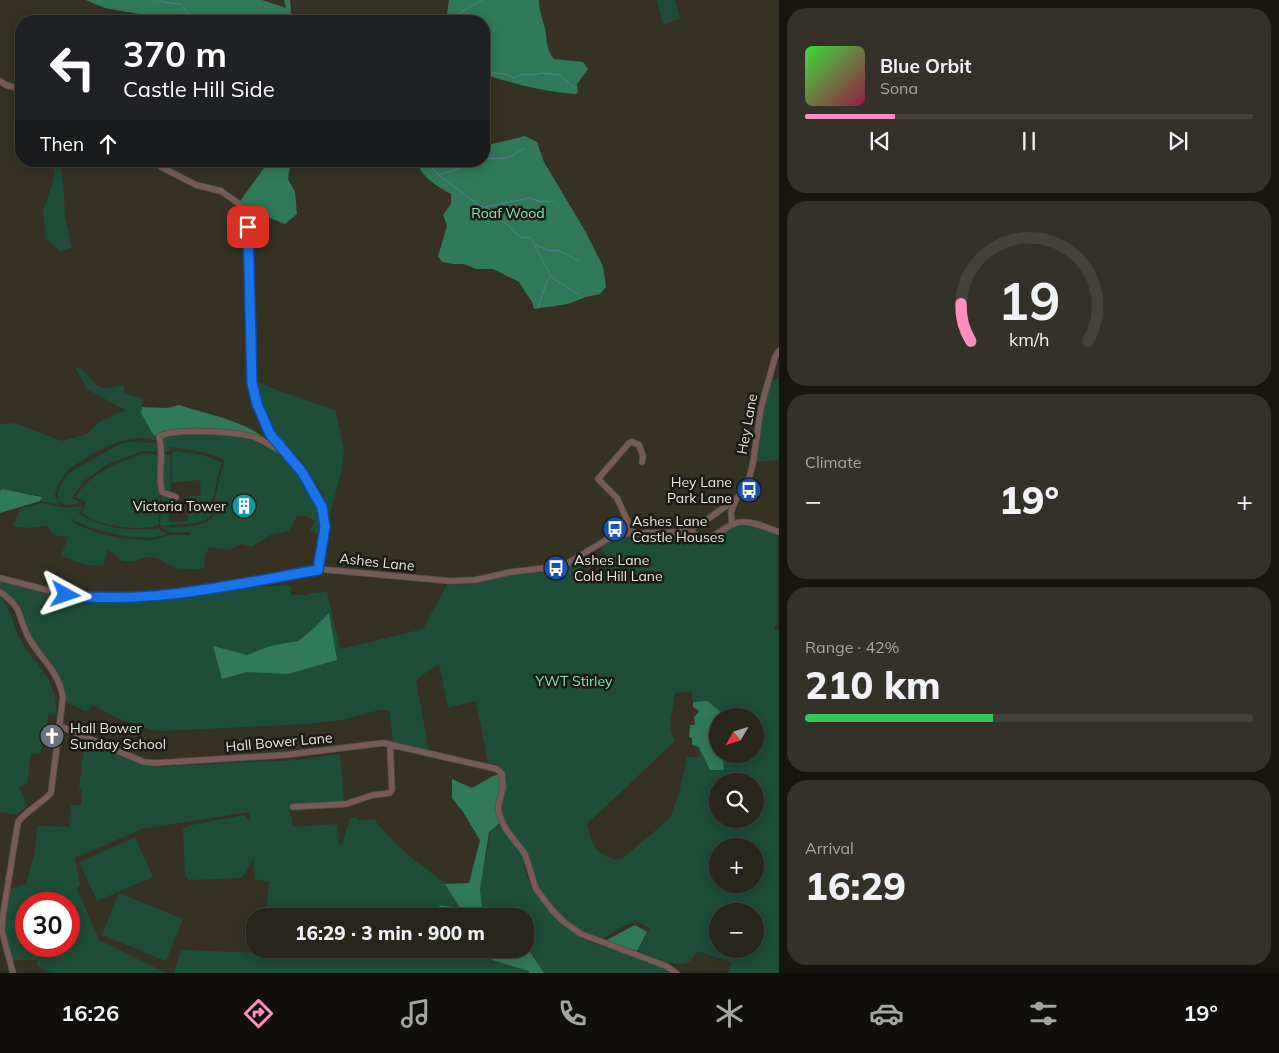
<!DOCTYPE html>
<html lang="en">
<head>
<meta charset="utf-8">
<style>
	:root { --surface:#28261b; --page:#343228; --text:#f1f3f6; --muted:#a5a5a3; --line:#44433a; --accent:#fd8ebf }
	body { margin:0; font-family:Mulish,sans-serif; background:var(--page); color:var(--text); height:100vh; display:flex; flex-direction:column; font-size:19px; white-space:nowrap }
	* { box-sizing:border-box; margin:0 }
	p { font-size:16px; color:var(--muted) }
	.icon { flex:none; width:28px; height:28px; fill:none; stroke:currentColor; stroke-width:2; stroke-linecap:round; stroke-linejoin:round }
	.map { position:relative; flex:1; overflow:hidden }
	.details { display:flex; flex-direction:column; gap:8px; padding:8px; background:#16150f; width:500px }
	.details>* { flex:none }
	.guide { position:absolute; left:15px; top:15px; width:475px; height:152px; border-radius:20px; box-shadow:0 2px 12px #0003,0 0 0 1px var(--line); background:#202124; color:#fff; overflow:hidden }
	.needle { width:32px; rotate:231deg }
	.tools { position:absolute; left:709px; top:708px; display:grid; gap:10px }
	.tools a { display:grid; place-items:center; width:55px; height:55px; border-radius:50%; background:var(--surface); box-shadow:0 2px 12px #0003,0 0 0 1px var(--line); font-size:25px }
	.speed { position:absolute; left:15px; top:892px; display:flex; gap:10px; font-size:25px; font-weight:700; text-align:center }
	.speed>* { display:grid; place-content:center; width:65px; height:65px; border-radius:50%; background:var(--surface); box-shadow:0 2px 12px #0003,0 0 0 1px var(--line); line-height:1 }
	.speed .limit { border:8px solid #d22; background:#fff; color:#111 }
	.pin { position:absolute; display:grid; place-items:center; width:42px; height:42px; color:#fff; margin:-21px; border-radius:10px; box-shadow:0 2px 8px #0006 }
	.me { position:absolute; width:55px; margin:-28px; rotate:95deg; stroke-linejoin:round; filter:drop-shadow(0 0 4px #0008) }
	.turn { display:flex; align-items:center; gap:18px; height:105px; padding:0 25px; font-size:22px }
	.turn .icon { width:65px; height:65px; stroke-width:2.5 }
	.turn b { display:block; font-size:35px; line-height:42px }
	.then { display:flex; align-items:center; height:48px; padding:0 25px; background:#0003; gap:10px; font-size:19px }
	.big { font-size:38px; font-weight:800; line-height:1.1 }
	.details .widget { flex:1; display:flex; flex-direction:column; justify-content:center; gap:8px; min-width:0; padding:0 18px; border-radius:20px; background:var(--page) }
	.details .dial { align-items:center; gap:0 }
	.dial svg { height:130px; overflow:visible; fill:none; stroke:var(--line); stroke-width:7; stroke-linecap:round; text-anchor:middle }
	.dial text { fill:var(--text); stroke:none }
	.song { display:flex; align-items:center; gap:15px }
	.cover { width:60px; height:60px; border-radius:8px; background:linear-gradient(135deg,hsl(120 70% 55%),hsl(340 70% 35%)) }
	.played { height:5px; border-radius:2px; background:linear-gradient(90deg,var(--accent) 20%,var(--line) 20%) }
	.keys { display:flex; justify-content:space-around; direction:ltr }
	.heat { display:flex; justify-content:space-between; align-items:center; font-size:28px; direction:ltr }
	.charge { height:8px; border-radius:4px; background:linear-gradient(90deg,#34c759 42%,var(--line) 0) }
	.trip { position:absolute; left:246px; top:908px; width:288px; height:50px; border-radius:20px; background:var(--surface); box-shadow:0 2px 12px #0003,0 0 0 1px var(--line); font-weight:800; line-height:50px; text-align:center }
	.menu { display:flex; height:80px; justify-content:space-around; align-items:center; background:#100f0b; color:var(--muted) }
	.menu .icon { width:35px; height:35px }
	.menu .on { color:var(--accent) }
	.menu b { font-size:22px; color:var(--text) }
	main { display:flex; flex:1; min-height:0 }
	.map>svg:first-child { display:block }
	.green { fill:#1e4d38; fill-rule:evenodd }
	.forest { fill:#307959 }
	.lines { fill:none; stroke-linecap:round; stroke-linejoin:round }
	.stream { stroke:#5b7c98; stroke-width:1 }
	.minor-casing { stroke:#524f42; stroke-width:7 }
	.minor { stroke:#775a55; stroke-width:5.5 }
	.route-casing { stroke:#114b97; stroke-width:12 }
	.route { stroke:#1a73e8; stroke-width:9 }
	.labels { text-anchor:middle; stroke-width:5; stroke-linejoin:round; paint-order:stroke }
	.park-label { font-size:14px; fill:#81e7b6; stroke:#1b1a13 }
	.street-label { font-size:14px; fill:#e8e6dd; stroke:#1b1a13 }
	.poi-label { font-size:14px; fill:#e8e6dd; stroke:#1b1a13; text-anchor:start }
</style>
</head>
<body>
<main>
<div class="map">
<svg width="779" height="973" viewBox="0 0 779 973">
	<rect width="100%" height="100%" fill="#353224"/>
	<!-- green -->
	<path class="green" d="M657,0H675L680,19L663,25Z
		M50,161H59L63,179L65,216L72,248L60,251L46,239L43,211L52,185L55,173Z
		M75,367C88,368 91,386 103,388C110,388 117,386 124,385V393L143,399L141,413L156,440C147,438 138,437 129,439C114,442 77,461 67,472C60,479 57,487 55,496L60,505L40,501L42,496L2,489L0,491V424L14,423L62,441L87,434L99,422L125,410L87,389Z
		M779,378V460L755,462C763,434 761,409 772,381Z
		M254,380L274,389L335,410L344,448L342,468L327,526L323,505L325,497L298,456C272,453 259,402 254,380Z
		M187,433C221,434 260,434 286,458C296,466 302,478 309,489C318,505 323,518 320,536L310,530L315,521L307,516H297L289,531L270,535L252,547L242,544L230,550L209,547L205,556L204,568C194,571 187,567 176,569L157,558L145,557L135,561H123L108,550L103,566L87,565L61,556L68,537L53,535L48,526L26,528L13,526L20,509L41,503L67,508L82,506L79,514C103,529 128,530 156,529L159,527L160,530L168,534L153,538L123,536L88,527L69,518C86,534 128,541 151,540C155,540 159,538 163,537C171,534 181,535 190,535V532L172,533L161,527C170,529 202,526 210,520C215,516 216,512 218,506L214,502L224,461L223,459L204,452L171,447L170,451L165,452V447L161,440L164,436Z
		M128,442L156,443L160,452L144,451L108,464L84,481L72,498L82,503L67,505L59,502C55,491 62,481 69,473L118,445Z
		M174,451L203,455L220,462L221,463L212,501L216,507C209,529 181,522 163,526L160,525L163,454L170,455L171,495L174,499L172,503L169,506V522L188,521L187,503L183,501L186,497L201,495L200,480L172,483V454Z
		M144,453L160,455L157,481V489L160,494L159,525C144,531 110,527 96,521C91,519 86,515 82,513L86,502L75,497C92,472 117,463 144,453Z
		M749,524L777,533V625L774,627L776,631L779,630V973H728L732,962L697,951C695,954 694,958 690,961C677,970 650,955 638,950L650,929L635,920L600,940L582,933L555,910L536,884L531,869L503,820L501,809L505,784L504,771L496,764L488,763L476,701L448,708L439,663L416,680L429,752L393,742L389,710H379L343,720L307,724L160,731C136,728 113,716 93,705L86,712L66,702L63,686L58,674L50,661L32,638L18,602L0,588V581H3C27,588 52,597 77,600C133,606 203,592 259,583L263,587L291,585V595H309V593L327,592L340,649L423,629L447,585L475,584L505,576L560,570L577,561L589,579L611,565L600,546L610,540L632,535L682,533L707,542L715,539L733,525ZM691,691L693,702L700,710L697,747L701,757H687L679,793L670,818L622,859C613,862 597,853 593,844C591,838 589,830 587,824L675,741C665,727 674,709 675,693ZM718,716H755V754H718ZM718,781H755V819H718ZM718,846H755V884H718ZM718,911H755V949H718Z
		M0,597C14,612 11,623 20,639C37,669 58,677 56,715L49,714L40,754L31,753L27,783L19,787L27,805L17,815L0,812Z
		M85,741L135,762L154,767L297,760L340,754L344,802L289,806L290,816H292L293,827L337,824L339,844H342L350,818L358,817V820L374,819C397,849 430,873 461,894L474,892L482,879L491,828L502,823L523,856L525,871L533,891L545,906L566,926L586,941L637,957L656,964L672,973H174L181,950L262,953L263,949H525V916H485V912L475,897C464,902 455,911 442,910L438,914L439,916H266L269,882L255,879L253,856V859L242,878L189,880L185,876L183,829L187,826L244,815L250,821V812L142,829L75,858L80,885L77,888L99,940L166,973H51L37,966V960H12L4,929L9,889L26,884L35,852L37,827L43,826L69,827L71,805H81L82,789L79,788ZM26,904H69V946H26Z
		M135,837L153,877L97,901L79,862Z
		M119,893L183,919L166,961L102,935Z"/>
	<!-- forest -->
	<path class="forest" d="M86,0H262L286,8L284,0H290L292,21H179L105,8Z
		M449,0H539C539,10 542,18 545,28C547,40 546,49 554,59L583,62L588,69L577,84L578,92L576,94C544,92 514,84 484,74V21H408L407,18C420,13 433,16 447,14Z
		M525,136L537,142L544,162L585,231L603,266L606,287L600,294L586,297L568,304L534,309L532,302L519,282L493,269H476L464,264H453L442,262L438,256L447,226L443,215L451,204V194C439,187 427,181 420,169L422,161H484V146Z
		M290,167L288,179L295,192L297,214L285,224L247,209L240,201L264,168Z
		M179,405C207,414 241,420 265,438L188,429L163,431L154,436L141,413L142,407L167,408Z
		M2,489L42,497L40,501L0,513V491Z
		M329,613L337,660L288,674L247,672L222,679L213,646L247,655L270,646L298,641L312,630Z
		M707,701L726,716H718V754H722L724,770H710L699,747L692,745V738L689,737L690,725H695L694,717L699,712L698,710L693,707V702Z
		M500,774V786L496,808L501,822L489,832L480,890L482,907L487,916H444L439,905L460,908L445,884L469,883L480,840L463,812L452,798V779L472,788L493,776Z
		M635,925L647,932L637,951L605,941Z
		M488,949H519L530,952L544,973H529V971L492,960Z"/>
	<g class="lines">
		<!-- stream -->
		<path class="stream" d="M159,0L162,2L180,4L190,15L213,21
			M446,21L482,0
			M484,72L505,74L514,78L524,74L532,75L542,73L560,75L575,88
			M484,159L508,158L525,148
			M427,161L436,173L480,206L487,208L491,214L509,226L515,233L521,237L531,238L551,277L547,281L538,307
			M440,175L477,161
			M485,207L529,198L542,202L553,201
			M536,245L547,250L560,251L579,261
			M551,277L578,294"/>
		<defs>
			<path id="minor" d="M0,81L6,85L21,89
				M154,161L163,168L196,185L221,191L242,206L248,227L252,383L257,404L270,434L301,472L322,507L325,527L318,569
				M176,497L162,492C157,473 165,456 159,437C172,427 238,432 254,437C264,440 273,447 282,452
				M732,524L731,512L736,499
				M690,528C706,554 724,522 741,522C754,521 767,528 779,532
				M633,533L617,498L598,479L629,443L632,442L639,445L643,456L642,462
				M0,578L66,595L119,598L195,590L318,569L450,581L475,580L511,572L563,566L616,534L679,532L701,524L736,499L747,486L753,463L761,408L775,357L779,351
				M0,592C25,609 17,618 30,640C43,661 58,671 63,697L51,793C41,804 27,810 18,822L3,915L2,931L13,973
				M60,726L132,757L144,762L155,763L285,755L383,743L497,769L502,774L503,787L498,808L500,816L505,828L525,854L536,889L552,910L564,922L581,934L666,966L676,973
				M293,807L346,804L373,795L390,793L392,789L390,744"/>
		</defs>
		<!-- minor casing -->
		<use href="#minor" class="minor-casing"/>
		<!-- minor -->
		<use href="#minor" class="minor"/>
	</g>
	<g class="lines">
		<defs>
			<path id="route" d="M66,595C150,605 236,584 318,570L325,527L322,507L302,472L270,434L257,404L252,383L248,227"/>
		</defs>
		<!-- route casing -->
		<use href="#route" class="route-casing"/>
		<!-- route -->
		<use href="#route" class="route"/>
	</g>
	<!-- icons -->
	<defs>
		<symbol id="bus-disc" viewBox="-11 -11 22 22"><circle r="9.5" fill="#1a4fb4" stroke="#1b1a13"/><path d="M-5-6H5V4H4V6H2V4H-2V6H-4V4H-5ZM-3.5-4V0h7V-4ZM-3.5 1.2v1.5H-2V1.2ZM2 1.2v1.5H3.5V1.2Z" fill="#fff"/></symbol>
		<symbol id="building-disc" viewBox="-11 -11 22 22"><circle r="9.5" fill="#0f9aa8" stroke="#1b1a13"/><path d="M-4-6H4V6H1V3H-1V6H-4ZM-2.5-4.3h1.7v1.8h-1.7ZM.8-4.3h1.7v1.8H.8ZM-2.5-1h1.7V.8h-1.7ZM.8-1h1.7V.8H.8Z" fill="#fff"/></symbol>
		<symbol id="church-disc" viewBox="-11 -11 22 22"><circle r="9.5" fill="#6b7280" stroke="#1b1a13"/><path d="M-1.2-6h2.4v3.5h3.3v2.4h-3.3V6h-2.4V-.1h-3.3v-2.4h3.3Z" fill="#fff"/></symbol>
	</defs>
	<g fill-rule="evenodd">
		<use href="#bus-disc" x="735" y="476" width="28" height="28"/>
		<use href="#building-disc" x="230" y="492" width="28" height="28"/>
		<use href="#bus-disc" x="601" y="515" width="28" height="28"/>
		<use href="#bus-disc" x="542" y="554" width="28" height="28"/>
		<use href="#church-disc" x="38" y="722" width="28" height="28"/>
	</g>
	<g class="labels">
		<!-- park labels -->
		<g class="park-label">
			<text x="508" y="218">Roaf Wood</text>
			<text x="574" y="686">YWT Stirley</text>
		</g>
		<!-- street labels -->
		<g class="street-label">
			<text transform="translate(747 424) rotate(-80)" y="5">Hey Lane</text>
			<text transform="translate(377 562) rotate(6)" y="5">Ashes Lane</text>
			<text transform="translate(279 742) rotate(-5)" y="5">Hall Bower Lane</text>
		</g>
		<!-- poi labels -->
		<g class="poi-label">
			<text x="732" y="487" text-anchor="end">Hey Lane<tspan x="732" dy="16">Park Lane</tspan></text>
			<text x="226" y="511" text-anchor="end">Victoria Tower</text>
			<text x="632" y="526">Ashes Lane<tspan x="632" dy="16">Castle Houses</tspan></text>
			<text x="574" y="565">Ashes Lane<tspan x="574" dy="16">Cold Hill Lane</tspan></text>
			<text x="70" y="733">Hall Bower<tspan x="70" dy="16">Sunday School</tspan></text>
		</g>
	</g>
</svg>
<div class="tools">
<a><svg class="needle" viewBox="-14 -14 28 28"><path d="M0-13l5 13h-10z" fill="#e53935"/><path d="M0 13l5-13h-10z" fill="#a5a5a3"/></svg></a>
<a><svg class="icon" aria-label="search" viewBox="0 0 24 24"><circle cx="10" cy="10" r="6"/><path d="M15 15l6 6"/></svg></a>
<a>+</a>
<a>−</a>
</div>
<div class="speed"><div class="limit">30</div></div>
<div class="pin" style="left:248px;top:227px;background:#d93025"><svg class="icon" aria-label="arrive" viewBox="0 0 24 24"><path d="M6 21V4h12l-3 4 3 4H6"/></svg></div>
<svg class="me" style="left:66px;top:595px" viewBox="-20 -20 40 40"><path d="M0-17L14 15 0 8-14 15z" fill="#1a73e8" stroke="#fff" stroke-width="4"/></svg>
<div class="trip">16:29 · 3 min · 900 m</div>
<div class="guide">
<div class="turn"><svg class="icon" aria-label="left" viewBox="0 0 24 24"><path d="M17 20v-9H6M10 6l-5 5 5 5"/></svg><div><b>370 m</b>Castle Hill Side</div></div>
<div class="then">Then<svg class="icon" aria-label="ahead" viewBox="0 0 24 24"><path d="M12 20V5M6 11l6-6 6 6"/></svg></div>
</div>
</div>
<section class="details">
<div class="widget">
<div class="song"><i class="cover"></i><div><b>Blue Orbit</b><p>Sona</p></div></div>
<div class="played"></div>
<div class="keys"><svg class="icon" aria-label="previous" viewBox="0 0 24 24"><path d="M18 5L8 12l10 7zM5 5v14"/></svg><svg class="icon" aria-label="pause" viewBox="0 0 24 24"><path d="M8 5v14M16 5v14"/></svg><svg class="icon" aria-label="next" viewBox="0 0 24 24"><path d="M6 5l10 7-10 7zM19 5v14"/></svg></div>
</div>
<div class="widget dial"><svg viewBox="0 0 100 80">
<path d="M14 69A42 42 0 1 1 86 69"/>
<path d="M14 69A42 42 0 0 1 8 46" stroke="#fd8ebf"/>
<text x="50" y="56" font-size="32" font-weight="700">19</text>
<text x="50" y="72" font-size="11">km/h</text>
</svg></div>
<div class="widget"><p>Climate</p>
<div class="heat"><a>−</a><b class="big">19°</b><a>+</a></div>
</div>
<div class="widget"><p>Range · 42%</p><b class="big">210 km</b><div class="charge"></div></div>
<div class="widget"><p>Arrival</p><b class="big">16:29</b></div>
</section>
</main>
<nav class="menu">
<b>16:26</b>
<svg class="icon on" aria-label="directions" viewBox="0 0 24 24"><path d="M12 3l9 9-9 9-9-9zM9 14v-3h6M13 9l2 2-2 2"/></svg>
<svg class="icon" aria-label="music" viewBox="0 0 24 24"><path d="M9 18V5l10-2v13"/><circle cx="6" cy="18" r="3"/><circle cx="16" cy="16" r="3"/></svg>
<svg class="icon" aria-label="phone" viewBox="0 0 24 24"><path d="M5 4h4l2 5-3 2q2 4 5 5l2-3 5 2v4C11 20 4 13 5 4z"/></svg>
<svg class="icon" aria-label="climate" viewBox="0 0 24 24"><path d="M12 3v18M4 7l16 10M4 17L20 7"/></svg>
<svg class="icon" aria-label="car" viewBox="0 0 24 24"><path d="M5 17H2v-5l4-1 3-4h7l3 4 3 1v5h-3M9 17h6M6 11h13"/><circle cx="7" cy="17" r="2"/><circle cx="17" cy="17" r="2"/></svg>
<svg class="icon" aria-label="filters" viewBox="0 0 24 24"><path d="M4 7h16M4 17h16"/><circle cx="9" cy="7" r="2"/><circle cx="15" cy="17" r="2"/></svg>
<b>19°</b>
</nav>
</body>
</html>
